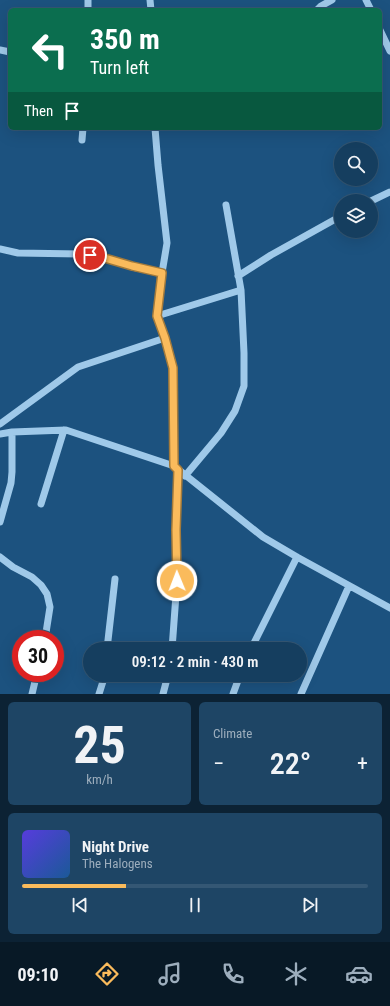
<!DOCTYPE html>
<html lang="en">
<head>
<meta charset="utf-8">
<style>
	:root { --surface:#153e5f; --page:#1e4565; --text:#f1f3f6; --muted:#9daebd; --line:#345774; --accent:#fabb5c }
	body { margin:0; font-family:"Roboto Condensed",sans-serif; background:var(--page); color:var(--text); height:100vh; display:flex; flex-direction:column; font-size:15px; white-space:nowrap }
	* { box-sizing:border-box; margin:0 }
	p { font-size:13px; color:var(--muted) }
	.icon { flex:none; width:22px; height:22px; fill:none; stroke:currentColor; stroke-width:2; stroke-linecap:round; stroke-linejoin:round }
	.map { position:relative; height:694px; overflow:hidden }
	.sheet { display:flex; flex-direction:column; gap:8px; padding:8px; background:#0c2234; flex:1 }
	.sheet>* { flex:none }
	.guide { position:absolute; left:8px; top:8px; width:374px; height:122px; border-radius:6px; box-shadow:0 4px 16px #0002,0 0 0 1px var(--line); background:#0b6e4f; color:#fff; overflow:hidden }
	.controls { position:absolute; left:334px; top:142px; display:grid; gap:8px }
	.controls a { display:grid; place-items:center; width:44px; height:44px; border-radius:50%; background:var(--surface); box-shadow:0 4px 16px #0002,0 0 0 1px var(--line); font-size:20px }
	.speed { position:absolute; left:12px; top:630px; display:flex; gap:8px; font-size:20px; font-weight:700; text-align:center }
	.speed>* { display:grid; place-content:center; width:52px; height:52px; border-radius:50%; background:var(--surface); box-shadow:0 4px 16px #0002,0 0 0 1px var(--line); line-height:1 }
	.speed .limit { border:6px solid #d22; background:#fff; color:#111 }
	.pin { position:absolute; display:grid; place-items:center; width:34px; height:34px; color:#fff; margin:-17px; border:2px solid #fff; border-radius:50%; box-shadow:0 1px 4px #0007 }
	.me { position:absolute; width:44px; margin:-22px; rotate:359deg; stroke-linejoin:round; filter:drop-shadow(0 0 3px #0008) }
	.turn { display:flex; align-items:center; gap:14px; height:84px; padding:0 16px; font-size:18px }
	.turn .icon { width:52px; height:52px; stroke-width:2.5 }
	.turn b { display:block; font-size:28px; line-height:34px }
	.then { display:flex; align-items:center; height:38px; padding:0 16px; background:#0003; gap:8px; font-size:15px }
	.big { font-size:30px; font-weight:600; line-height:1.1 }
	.sheet .card { flex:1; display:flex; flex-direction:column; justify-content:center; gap:6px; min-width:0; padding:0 14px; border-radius:6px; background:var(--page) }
	.sheet .dial { align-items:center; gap:0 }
	.dial b { font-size:52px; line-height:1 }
	.song { display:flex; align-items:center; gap:12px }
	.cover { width:48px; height:48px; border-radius:6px; background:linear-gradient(135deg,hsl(250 70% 55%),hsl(210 70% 35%)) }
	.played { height:4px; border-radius:2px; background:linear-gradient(90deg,var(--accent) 30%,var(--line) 30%) }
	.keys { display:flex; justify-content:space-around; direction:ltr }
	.heat { display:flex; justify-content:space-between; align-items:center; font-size:22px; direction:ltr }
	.sheet .tiles { flex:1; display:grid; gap:8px; grid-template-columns:1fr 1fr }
	.card:last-child { grid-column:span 2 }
	.trip { position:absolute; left:83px; top:642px; width:224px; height:40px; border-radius:20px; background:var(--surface); box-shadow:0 4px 16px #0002,0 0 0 1px var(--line); font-weight:600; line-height:40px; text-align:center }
	.dock { display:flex; height:64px; justify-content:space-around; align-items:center; background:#081926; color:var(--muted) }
	.dock .icon { width:28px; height:28px }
	.dock .on { color:var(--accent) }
	.dock b { font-size:18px; color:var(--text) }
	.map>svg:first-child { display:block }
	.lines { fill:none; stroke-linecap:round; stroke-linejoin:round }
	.minor { stroke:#9fc9e9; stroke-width:7 }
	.route-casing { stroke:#a27a3c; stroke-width:10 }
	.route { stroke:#fabb5c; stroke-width:7 }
</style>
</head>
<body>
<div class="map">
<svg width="390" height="694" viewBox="0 0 390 694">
	<rect width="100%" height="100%" fill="#1c527f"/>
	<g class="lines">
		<!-- minor -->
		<path class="minor" d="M150,0L151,10
			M366,0L371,10
			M88,10V0
			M317,10L321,6L332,0
			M380,30L390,51
			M0,50L10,52
			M155,128L158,165L167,243L162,273L157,316L165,338L173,368L174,466
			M82,140L83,128
			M371,201L390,192
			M0,249L18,253L80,254L101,257L132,267L162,273
			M238,276L271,255L341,216
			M157,316L241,290
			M0,424L78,367L165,338
			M0,434L12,432L66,430L174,466L263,537L297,557L390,608
			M185,476L221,433L235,411L244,386V353L241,290L226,205
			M41,504L64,430
			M0,522L11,483L12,472V432
			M0,557L13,567L32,577L41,585L47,594L50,607L45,639
			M107,649L115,579
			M172,649L177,581L176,530L178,470
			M251,649L297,557
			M32,694L37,673
			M99,694L105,675
			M163,694L168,675
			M233,694L240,675
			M301,694L349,586"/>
	</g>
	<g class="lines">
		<defs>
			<path id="route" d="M90,255L101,257L132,266L162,273L157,316L165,338L173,368L174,466L178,470L176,530L177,581"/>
		</defs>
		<!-- route casing -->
		<use href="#route" class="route-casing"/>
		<!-- route -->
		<use href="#route" class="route"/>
	</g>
</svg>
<div class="controls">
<a><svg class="icon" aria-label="search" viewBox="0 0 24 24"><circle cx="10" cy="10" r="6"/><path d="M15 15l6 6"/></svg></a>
<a><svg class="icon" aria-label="layers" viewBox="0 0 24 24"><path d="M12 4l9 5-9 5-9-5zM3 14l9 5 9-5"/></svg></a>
</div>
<div class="speed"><div class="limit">30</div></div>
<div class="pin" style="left:90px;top:255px;background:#d93025"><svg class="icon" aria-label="arrive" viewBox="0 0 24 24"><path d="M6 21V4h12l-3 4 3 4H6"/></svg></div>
<svg class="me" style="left:177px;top:581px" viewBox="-20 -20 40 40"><circle r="17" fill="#fabb5c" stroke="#fff" stroke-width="3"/><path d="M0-11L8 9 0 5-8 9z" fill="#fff"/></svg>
<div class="trip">09:12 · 2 min · 430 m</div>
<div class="guide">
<div class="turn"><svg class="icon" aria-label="left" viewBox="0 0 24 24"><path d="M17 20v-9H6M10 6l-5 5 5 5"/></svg><div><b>350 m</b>Turn left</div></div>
<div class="then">Then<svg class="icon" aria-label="arrive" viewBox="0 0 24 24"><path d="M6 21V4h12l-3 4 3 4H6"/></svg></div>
</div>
</div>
<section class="sheet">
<div class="tiles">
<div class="card dial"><b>25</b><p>km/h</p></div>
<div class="card"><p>Climate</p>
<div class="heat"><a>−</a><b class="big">22°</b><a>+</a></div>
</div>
<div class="card">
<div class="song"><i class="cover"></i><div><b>Night Drive</b><p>The Halogens</p></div></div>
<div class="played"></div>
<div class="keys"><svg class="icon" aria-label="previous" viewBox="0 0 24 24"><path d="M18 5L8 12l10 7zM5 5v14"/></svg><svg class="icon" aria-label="pause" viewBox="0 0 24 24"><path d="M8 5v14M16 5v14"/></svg><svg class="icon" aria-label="next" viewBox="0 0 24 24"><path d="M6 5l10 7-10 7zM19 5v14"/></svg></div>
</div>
</div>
</section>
<nav class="dock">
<b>09:10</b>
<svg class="icon on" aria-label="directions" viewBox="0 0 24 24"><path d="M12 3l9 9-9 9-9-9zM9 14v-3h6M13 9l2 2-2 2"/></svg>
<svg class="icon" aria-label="music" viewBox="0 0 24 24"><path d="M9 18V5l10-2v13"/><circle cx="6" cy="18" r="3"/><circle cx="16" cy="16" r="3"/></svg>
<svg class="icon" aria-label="phone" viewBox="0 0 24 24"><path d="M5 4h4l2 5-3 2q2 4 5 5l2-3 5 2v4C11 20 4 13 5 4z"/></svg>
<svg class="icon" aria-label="climate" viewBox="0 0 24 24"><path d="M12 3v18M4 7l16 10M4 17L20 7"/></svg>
<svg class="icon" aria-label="car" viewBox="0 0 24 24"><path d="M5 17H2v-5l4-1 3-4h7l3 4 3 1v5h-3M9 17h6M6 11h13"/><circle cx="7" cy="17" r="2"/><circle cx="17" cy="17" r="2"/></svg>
</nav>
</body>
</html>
